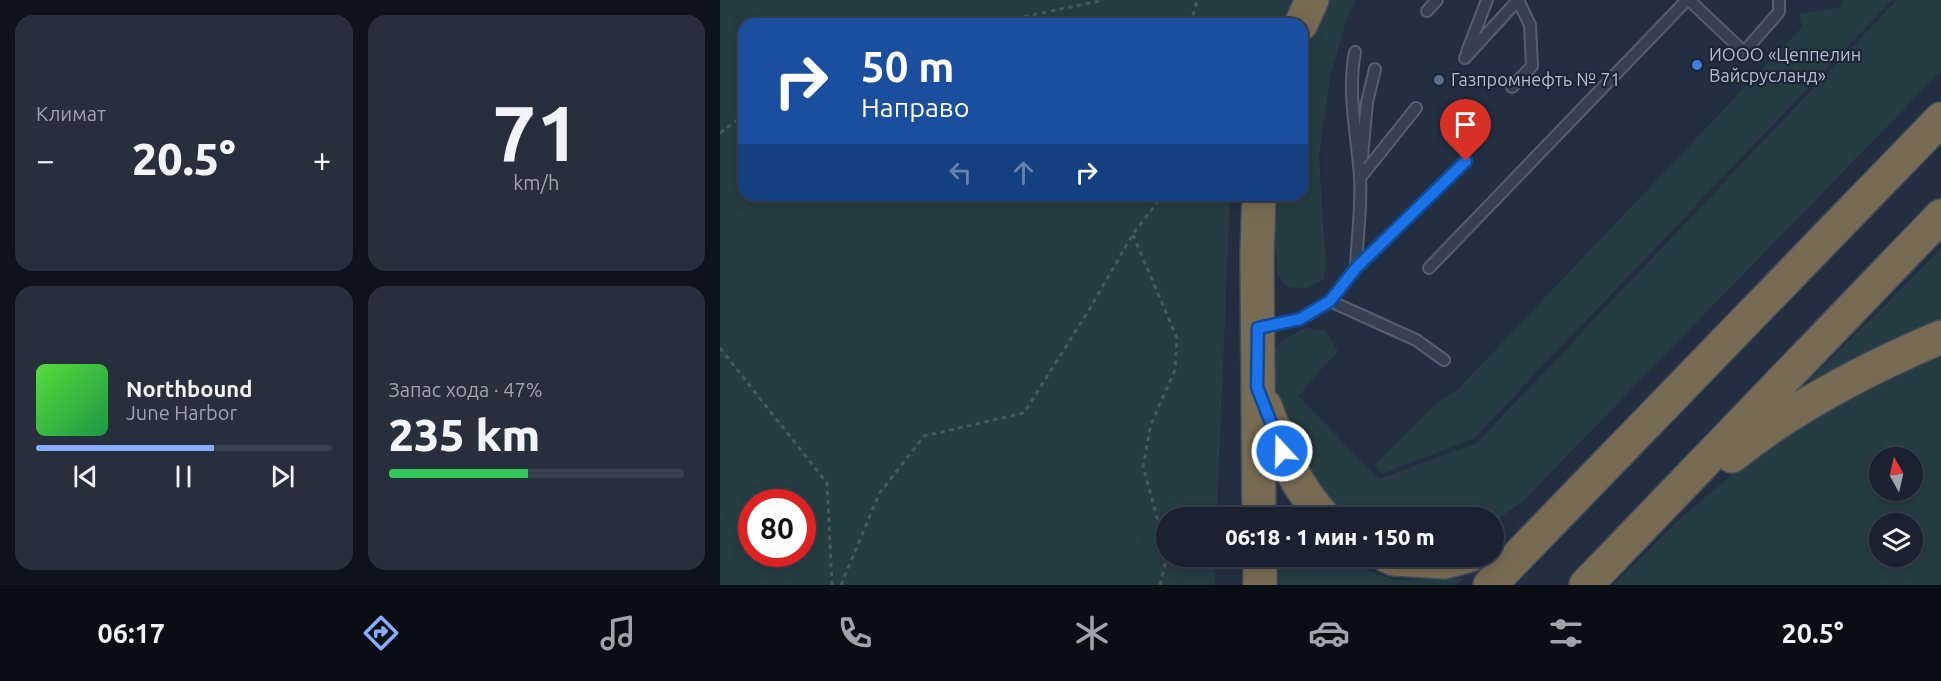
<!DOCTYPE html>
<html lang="ru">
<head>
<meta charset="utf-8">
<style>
	:root { --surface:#1a2231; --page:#272f3d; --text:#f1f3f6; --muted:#9fa4ab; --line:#383f4d; --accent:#85acff }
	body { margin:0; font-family:Ubuntu,sans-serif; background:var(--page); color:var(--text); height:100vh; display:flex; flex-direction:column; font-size:22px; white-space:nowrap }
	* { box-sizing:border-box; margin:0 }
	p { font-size:20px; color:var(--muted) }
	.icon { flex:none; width:33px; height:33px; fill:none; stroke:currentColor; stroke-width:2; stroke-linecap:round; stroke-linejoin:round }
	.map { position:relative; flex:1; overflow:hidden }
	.panel { display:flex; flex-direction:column; gap:15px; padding:15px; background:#0e131b; width:720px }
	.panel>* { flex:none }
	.banner { position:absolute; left:18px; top:18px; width:570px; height:183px; border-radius:18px; box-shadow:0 3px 15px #0003,0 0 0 2px var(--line); background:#1a4fa0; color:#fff; overflow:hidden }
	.needle { width:39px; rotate:352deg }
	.tools { position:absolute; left:1149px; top:447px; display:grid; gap:12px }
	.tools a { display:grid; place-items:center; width:54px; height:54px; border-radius:50%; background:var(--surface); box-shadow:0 3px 15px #0003,0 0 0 2px var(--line); font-size:30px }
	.speed { position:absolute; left:18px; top:489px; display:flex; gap:12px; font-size:30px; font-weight:700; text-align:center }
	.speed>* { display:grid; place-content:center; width:78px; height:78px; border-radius:50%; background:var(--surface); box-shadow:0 3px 15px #0003,0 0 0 2px var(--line); line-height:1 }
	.speed .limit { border:9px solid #d22; background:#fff; color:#111 }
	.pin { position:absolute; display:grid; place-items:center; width:51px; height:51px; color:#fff; margin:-62px -26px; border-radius:50% 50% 50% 0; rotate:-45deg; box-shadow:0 0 6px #0007 }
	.pin .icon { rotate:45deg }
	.me { position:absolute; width:66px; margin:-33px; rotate:339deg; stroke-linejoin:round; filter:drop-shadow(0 0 4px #0008) }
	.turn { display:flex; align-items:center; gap:21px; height:126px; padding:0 24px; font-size:27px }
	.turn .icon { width:78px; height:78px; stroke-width:2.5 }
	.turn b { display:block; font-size:42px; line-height:51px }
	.lanes { display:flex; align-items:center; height:57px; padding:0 24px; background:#0003; justify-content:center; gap:30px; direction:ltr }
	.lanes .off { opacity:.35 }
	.big { font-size:45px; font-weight:800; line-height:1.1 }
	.panel .widget { flex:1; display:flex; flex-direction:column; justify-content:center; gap:9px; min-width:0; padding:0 21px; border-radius:18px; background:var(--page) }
	.panel .dial { align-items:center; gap:0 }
	.dial b { font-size:78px; line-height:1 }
	.song { display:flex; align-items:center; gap:18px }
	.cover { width:72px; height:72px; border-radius:9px; background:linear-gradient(135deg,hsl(110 70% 55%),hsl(140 70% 35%)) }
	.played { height:6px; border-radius:3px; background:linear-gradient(90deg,var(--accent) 60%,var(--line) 60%) }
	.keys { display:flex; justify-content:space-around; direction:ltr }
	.heat { display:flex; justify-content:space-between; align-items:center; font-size:33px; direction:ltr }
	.charge { height:9px; border-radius:4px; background:linear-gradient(90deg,#34c759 47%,var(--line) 0) }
	.panel .tiles { flex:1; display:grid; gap:15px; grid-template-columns:repeat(2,1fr) }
	.trip { position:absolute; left:436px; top:507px; width:348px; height:60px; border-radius:30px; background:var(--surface); box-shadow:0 3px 15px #0003,0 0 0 2px var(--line); font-weight:800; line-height:60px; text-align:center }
	.tab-bar { display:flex; height:96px; justify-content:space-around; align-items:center; background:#0a0e14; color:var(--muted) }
	.tab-bar .icon { width:42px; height:42px }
	.tab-bar .active { color:var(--accent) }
	.tab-bar b { font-size:27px; color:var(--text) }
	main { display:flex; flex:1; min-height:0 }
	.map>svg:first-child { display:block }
	.green { fill:#253d42; fill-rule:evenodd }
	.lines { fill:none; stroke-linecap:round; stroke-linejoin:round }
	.lane-casing { stroke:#555e6e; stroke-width:14 }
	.highway-casing { stroke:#424b5b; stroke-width:36 }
	.path { stroke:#435a5f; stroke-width:3; stroke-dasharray:4.5 4.5; stroke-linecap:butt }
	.lane { stroke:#374050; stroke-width:10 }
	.highway { stroke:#776b54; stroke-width:33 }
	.route-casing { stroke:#114b97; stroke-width:15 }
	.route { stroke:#1a73e8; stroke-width:10 }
	.shop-dot { fill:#3f7fe0; stroke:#1c2536; stroke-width:2 }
	.service-dot { fill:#5c6f8a; stroke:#1c2536; stroke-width:2 }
	.labels { text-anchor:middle; stroke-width:4.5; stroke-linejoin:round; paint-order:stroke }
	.poi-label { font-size:18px; fill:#b4bbcb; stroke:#1c2536; text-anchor:start }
</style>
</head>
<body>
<main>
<section class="panel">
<div class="tiles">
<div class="widget"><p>Климат</p>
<div class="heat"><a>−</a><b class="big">20.5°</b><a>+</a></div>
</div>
<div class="widget dial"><b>71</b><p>km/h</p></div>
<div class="widget">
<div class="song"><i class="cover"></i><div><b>Northbound</b><p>June Harbor</p></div></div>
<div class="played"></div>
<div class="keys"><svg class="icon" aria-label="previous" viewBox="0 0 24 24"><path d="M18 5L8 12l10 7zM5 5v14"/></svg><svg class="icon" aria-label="pause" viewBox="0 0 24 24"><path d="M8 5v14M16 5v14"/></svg><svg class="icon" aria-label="next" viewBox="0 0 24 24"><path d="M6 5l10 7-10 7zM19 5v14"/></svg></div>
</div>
<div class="widget"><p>Запас хода · 47%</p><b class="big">235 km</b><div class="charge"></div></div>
</div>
</section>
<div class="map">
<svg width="1221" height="585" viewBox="0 0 1221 585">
	<rect width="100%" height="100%" fill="#232e41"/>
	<!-- green -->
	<path class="green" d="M0,0H576L567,24H24V195H510L497,517L447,518V556L496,557L495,585H0ZM32,502H82V554H32Z
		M609,0H636L628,15L610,77L599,157L606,265L604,279L586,288L567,287L558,276L555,239L558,195H582V66L590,38Z
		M1124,0H1172L754,438L662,474L654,465L714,406L740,387L1082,27L1079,14L1118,8Z
		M1177,0H1221V71L802,502L774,522V518L637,517L606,502L569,467L543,366L561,341L585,328L605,330L618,351L578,396L659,479L757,443Z
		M1221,249V326L1128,369L1088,381Z
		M1221,353V585H894L956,522L1026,463L1117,402ZM1160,458H1192V490H1160ZM1160,524H1192V556H1160Z
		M560,556L613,557L675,580L743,578L736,585H558Z"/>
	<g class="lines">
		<defs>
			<path id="lane" d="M969,0L1024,52L1059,12V0
				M707,11L717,0
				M635,52C627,94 637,134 640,176C642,206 637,238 636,268
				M747,52L767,0
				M745,58L798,0L810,25L812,66L792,87
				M642,157L647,102L655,69
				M640,178L696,108
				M709,268L967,0
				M610,301L696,340L724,360
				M542,327L580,319L610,301L636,268L746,161"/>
			<path id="highway" d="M581,24L592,0
				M545,406C562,449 572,483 605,518
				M1012,456C1074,406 1148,368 1221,337
				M539,518L537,255L539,195
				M540,556V585
				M667,556L674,559L724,562L748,556
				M770,585L1221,119
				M866,585L1221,216"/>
		</defs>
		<!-- lane casing -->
		<use href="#lane" class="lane-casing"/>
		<!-- highway casing -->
		<use href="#highway" class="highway-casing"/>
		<!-- path -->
		<path class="path" d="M269,24L384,0
			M471,24L477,0
			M0,133L24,115
			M413,235L457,338L455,370L431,424L423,466L447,554
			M0,348L107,483L112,585
			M121,585L159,494L204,436L304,413L369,310L413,234L443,195
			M440,585L447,556"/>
		<!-- lane -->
		<use href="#lane" class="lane"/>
		<!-- highway -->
		<use href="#highway" class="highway"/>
	</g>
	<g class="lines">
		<defs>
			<path id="route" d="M562,451L537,387L538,328L580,319L610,301L636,268L746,161"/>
		</defs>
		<!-- route casing -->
		<use href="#route" class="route-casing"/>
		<!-- route -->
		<use href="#route" class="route"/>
	</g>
	<!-- markers -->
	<circle class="shop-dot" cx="977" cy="65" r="6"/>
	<circle class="service-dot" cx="719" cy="80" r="6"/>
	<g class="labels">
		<!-- poi labels -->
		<g class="poi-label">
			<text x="989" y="61">ИООО «Цеппелин<tspan x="989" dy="21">Вайсрусланд»</tspan></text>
			<text x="731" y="86">Газпромнефть № 71</text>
		</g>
	</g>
</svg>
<div class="tools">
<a><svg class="needle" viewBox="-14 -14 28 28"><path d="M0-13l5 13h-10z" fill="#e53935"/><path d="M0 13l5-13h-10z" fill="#9fa4ab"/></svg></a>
<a><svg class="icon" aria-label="layers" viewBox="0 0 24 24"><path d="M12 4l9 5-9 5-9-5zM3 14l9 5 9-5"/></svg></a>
</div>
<div class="speed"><div class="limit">80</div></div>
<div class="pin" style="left:746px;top:161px;background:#d93025"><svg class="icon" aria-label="arrive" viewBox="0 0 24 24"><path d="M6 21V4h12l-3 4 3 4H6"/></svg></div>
<svg class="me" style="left:562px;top:451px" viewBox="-20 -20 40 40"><circle r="17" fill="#1a73e8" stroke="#fff" stroke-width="3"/><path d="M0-11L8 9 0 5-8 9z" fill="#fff"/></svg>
<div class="trip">06:18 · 1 мин · 150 m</div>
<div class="banner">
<div class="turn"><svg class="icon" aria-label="right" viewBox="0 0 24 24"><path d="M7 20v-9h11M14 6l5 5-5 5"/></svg><div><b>50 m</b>Направо</div></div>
<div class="lanes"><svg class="icon off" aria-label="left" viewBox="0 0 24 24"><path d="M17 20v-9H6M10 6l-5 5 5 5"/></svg><svg class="icon off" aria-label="ahead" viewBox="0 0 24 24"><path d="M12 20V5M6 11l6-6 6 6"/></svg><svg class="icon" aria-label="right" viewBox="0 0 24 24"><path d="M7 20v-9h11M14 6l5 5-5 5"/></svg></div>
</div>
</div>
</main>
<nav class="tab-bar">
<b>06:17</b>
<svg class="icon active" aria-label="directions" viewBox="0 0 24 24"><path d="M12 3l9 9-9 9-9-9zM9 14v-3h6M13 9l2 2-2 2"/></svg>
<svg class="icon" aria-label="music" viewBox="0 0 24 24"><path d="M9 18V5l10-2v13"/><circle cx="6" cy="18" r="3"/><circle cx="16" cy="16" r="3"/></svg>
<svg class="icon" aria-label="phone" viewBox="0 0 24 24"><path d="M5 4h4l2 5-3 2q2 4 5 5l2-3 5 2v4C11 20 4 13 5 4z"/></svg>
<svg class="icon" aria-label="climate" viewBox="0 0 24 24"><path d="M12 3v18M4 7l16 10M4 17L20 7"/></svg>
<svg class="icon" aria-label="car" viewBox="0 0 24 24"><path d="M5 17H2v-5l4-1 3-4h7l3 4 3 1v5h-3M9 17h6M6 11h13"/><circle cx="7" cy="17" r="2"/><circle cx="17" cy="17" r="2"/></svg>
<svg class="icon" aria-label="filters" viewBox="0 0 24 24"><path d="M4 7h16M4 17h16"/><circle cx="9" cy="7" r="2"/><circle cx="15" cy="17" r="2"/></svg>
<b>20.5°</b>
</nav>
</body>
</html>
